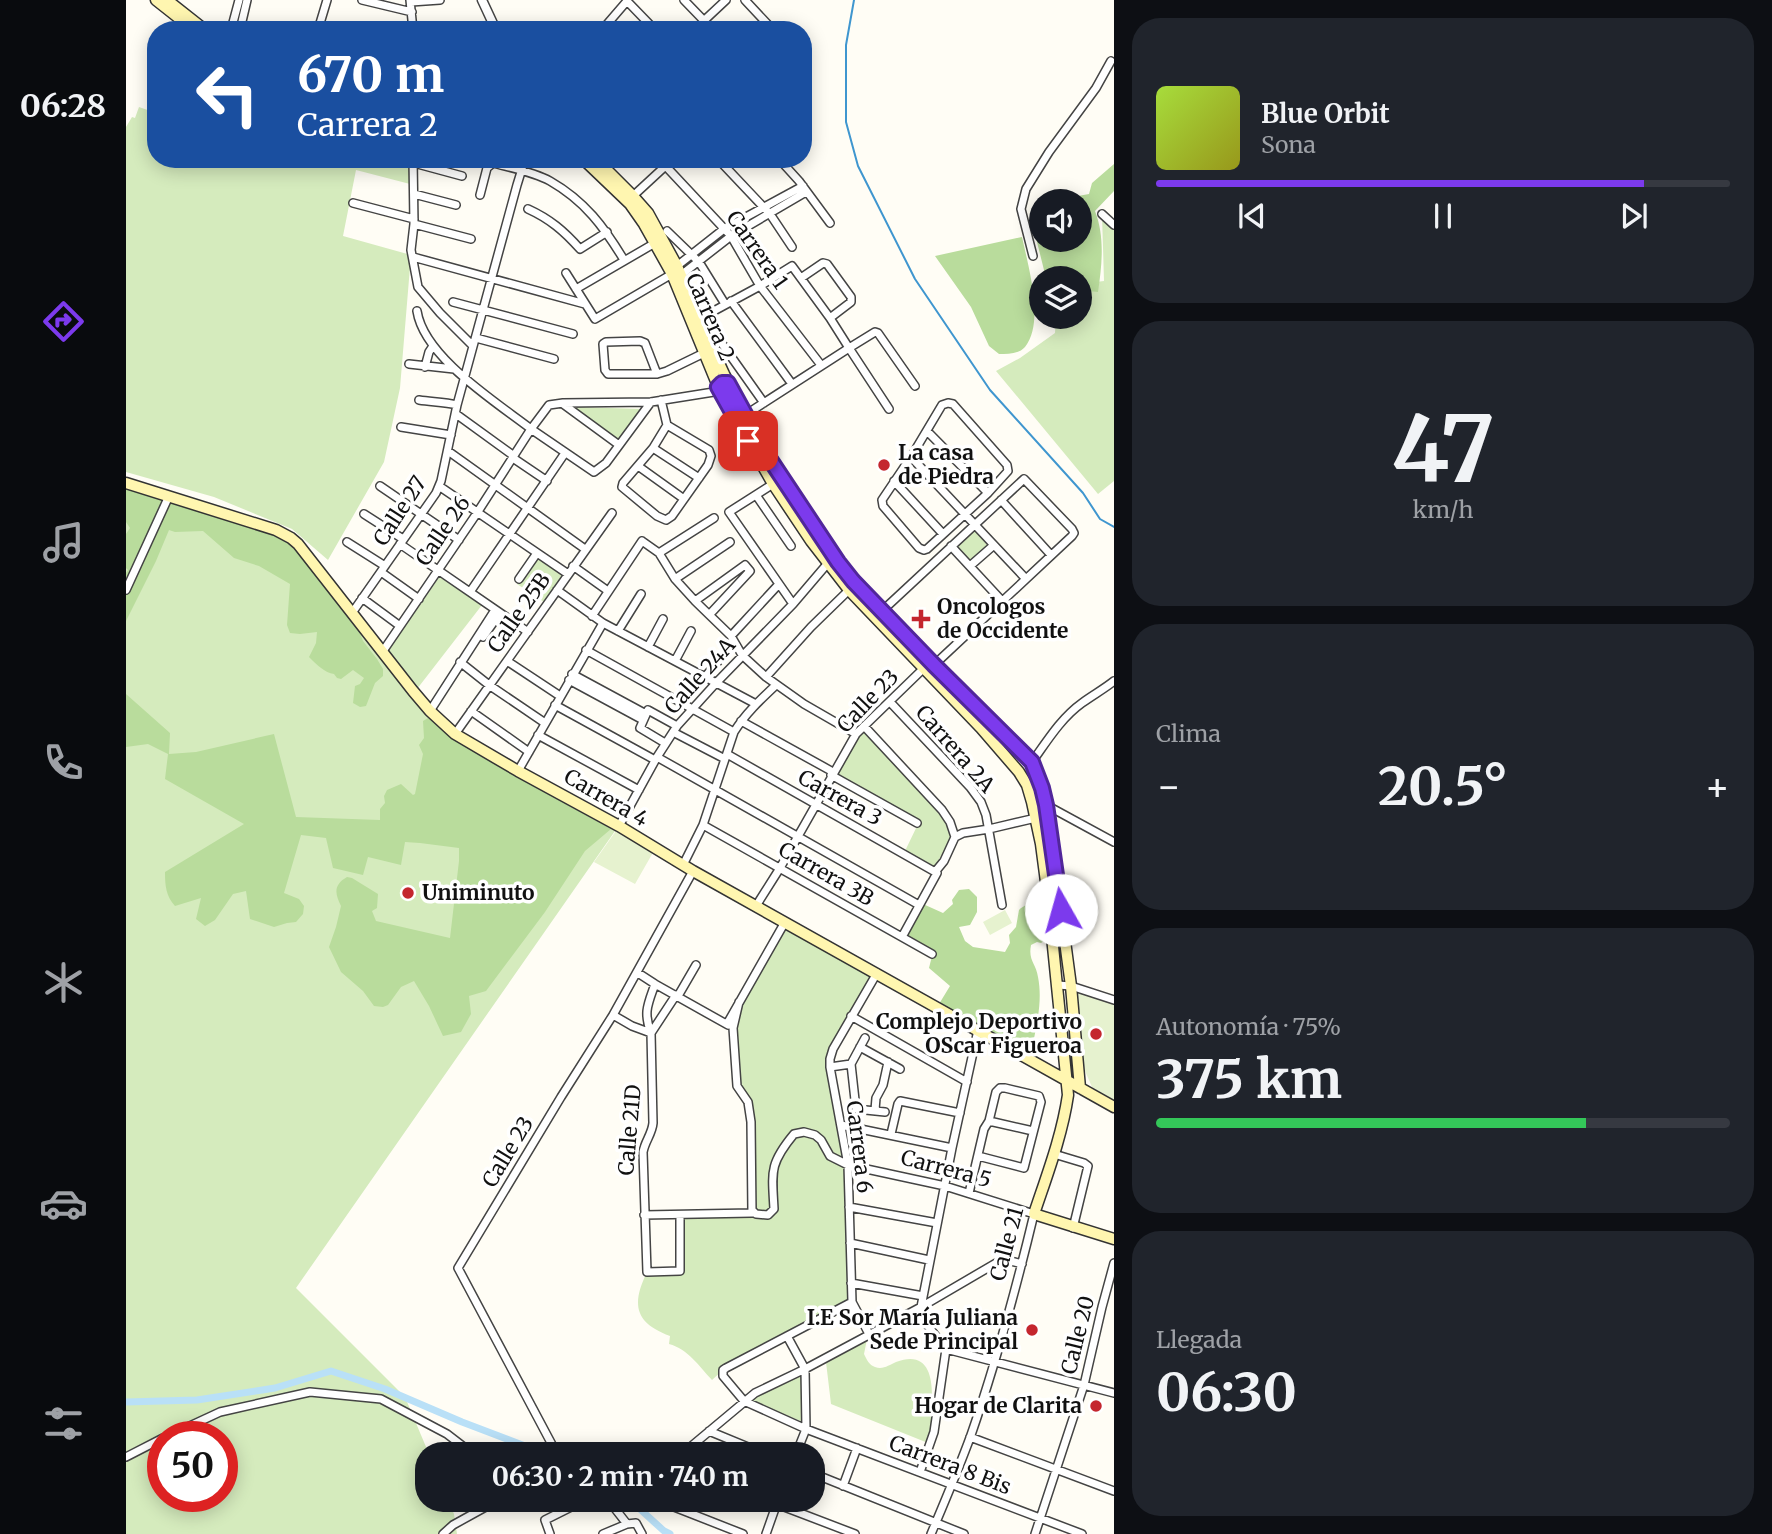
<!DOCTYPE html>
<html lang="es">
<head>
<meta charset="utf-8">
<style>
	:root { --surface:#171b24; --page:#20242c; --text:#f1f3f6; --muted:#9ea1a6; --line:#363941; --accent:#7c3aed }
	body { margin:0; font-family:Merriweather,serif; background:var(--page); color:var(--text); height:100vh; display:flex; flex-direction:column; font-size:26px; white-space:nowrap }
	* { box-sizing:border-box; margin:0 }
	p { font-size:23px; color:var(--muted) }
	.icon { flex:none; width:38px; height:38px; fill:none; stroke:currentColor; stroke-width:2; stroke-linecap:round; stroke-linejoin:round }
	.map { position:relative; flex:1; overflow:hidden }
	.side { display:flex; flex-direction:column; gap:18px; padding:18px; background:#0d0f14; width:658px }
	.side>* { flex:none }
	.guide { position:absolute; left:21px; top:21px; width:665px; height:147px; border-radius:28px; box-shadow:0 4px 18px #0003; background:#1a4fa0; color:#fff; overflow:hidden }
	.controls { position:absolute; left:903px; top:189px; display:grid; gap:14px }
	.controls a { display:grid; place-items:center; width:63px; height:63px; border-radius:50%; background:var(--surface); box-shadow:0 4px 18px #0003; font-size:35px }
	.speed { position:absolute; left:21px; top:1421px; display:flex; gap:14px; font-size:35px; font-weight:700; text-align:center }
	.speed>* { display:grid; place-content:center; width:91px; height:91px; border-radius:50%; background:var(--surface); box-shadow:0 4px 18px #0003; line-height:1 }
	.speed .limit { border:10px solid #d22; background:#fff; color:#111 }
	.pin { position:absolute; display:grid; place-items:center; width:60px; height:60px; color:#fff; margin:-30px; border-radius:14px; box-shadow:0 4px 10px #0006 }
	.me { position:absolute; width:77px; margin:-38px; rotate:353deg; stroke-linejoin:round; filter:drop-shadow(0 0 5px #0008) }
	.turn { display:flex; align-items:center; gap:24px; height:147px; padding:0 35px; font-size:32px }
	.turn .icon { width:91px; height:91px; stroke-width:2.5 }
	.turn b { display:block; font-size:49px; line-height:60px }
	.big { font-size:52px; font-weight:700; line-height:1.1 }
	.side .tile { flex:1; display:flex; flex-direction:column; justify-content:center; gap:10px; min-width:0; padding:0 24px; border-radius:28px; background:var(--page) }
	.side .dial { align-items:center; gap:0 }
	.dial b { font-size:91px; line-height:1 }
	.song { display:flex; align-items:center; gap:21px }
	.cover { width:84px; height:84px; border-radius:10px; background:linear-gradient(135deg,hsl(80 70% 55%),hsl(60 70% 35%)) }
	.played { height:7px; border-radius:4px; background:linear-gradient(90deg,var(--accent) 85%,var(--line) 85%) }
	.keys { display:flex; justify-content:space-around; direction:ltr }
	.heat { display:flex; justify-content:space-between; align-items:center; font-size:38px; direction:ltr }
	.charge { height:10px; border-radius:5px; background:linear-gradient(90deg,#34c759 75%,var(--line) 0) }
	.trip { position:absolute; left:289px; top:1442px; width:410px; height:70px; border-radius:28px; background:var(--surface); box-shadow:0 4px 18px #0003; font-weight:700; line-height:70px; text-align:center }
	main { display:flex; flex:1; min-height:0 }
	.menu { display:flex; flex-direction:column; width:126px; justify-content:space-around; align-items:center; background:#090b0e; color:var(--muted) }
	.menu .icon { width:49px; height:49px }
	.menu .current { color:var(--accent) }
	.menu b { font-size:32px; color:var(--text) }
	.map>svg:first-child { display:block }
	.green { fill:#d5ebbd; fill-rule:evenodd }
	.forest { fill:#b9dc9c }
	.pitch { fill:#e6f2cf }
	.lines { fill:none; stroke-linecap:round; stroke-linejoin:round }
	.stream { stroke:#3f96cf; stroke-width:2 }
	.canal { stroke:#b9e0f7; stroke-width:7 }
	.minor-casing { stroke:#444; stroke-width:10 }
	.tertiary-casing { stroke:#444; stroke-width:11 }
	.secondary-casing { stroke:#333; stroke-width:13 }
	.minor { stroke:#fff; stroke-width:7 }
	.tertiary { stroke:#fff; stroke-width:8 }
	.secondary { stroke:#fff6b0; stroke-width:10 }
	.route-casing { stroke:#51269a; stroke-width:18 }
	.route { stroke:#7c3aed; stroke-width:12 }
	.poi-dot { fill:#c4262e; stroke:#fff; stroke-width:2.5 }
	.labels { text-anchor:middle; stroke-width:7; stroke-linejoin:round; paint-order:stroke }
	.street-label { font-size:21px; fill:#111; stroke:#fff }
	.poi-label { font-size:21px; font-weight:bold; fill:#111; stroke:#fff; text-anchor:start }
</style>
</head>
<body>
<main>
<nav class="menu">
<b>06:28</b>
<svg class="icon current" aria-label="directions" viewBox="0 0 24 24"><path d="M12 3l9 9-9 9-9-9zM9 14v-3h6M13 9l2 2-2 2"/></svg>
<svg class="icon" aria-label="music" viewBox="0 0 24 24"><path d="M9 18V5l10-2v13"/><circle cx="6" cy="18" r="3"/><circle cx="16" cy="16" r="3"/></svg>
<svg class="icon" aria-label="phone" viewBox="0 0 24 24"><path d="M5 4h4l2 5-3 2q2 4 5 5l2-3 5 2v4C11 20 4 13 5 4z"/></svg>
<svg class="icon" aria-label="climate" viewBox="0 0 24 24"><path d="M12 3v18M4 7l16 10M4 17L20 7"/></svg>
<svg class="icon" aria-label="car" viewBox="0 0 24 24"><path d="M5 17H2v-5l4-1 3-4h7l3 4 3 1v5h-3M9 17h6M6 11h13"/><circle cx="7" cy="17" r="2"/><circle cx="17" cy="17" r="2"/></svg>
<svg class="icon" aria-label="filters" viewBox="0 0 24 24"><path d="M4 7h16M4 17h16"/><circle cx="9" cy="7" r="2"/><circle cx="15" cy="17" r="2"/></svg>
</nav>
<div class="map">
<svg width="988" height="1534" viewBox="0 0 988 1534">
	<rect width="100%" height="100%" fill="#fffdf5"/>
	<!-- green -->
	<path class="green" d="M13,107L30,113V159H283L284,184L230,170L217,236L285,255L274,388L258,462L202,560L166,529L88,497L0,472V127L6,117L9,118Z
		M976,214L988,225V481L972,494L870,371L894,358L929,333L930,317H954V284L978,281Z
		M451,407L516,409L494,442L450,410Z
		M0,484L172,544L287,691L329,734L489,831L170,1288L279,1397L303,1454H301V1500H322L328,1514L331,1534H0ZM37,1437H96V1496H37Z
		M849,528L867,546L845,565L829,546Z
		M412,555L439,574L418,602L391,584Z
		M314,576L356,605L291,689L262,651Z
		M737,731L805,801L820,821L826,837L808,868L779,851L793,822L709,774L727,742Z
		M659,922L751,973L704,1059L722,1165L726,1302L597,1370L586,1380C573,1366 562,1349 543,1344L544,1336C509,1323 505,1305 521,1272L554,1271V1215L626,1213L622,1102L615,1093L607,1028L613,1002Z
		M741,1339L738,1354C741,1360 743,1365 749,1367C757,1370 763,1365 770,1362C799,1351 806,1372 806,1395L810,1399L806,1431L802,1443L705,1404L700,1362Z
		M677,1372V1422L623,1400Z"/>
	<!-- forest -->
	<path class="forest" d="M988,164V191L969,211C979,237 976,265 972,292L954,290V278H920L910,238L915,229V240H954V201L930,200L963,194L966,183Z
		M896,237C902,265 919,323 899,347C893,354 882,354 873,354L863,346L845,307L809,256Z
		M0,483L93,512L172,544L226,613L237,641L251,659L257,669V676L249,683L240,706L234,707L227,703L229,686L234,684L238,678L227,670L215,679L211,678L208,674C199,673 190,664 183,657L190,643L191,632L174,634L164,633L161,625L164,584L133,566L108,558L77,531L49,532L43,530L30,561L0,621V573L2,570L0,568V534L4,528L0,522Z
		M0,694L44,733L43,754L70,752L148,734L170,817L254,820V809L259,803L258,796L261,790L275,784L287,795L289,794L297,754L293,745L298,738L297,721L302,718L375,768L485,829L459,851L419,912L360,991L343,996L345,1014L335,1032L317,1036L303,1006L288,981L275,987L262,1005L257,1007L248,1006L237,991L215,972L203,947L210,927L215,906C209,894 207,885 221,877L226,878L252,894L251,908L246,911L250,921L324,938L333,861V848L294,843L279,842L275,865L242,857L237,875L207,868L200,838L175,835L158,893L173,899L178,906L177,914L170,922L161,923L148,927L124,919L120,891L107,894L89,920L79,926L70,919L75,898L49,906C40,896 39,886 39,872L118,824L39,779L42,754L22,744L0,747Z
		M843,889L851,897V912L844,925L833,927L839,941L847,947L879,952L884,943L883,935L890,927L893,910C899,904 910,901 918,904L920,909L919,940L915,943L911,942L905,945C902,961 910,963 912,977C917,1002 910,1028 905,1053L813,1004L824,986L803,968L807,952L778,935L797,904L817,913L827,904L826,900L833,890Z"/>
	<!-- pitch -->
	<path class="pitch" d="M492,828L529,849L509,884L468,862Z
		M879,910L886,923L864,935L857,922Z
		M948,991L988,1004V1103L966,1087L956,1064Z"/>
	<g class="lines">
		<!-- stream -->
		<path class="stream" d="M728,0L720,45V122L732,166L789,279L864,390L957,493L974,519L988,527"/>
		<!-- canal -->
		<path class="canal" d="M0,1402L71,1400L149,1388L205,1371L259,1389L336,1422L420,1454
			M504,1500L538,1531L544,1534"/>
		<defs>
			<path id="minor" d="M236,0L286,12
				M284,0L287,30
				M558,0L587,30
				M619,0L647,30
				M285,2L314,0
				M105,30L113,0
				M114,30L121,0
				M192,30L201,0
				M298,30L333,28
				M476,30L501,1L529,30
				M568,30L600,0
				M287,159L288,224L285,250L292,287L314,313L347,346
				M533,159L605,236L634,286L695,365
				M592,159L644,214L666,247
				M653,159L673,181L704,223
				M288,163L336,176
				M288,194L330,205
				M354,195L361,168L367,163C386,168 408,172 424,181C459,201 478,227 498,260
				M507,196L547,159
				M227,203L288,219
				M402,209C424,219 438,231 454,249L481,232
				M976,214L988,225
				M288,224L345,239
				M541,231L573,262L599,304
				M907,256L895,209L900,189L923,152L970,88L985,61
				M287,257L459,304
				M551,266L598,229L677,186
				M440,273L469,319L546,274
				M555,275L605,236L680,192
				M675,278L697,263L701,264L725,297V302L704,318
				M450,289L529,243
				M605,301L666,384
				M327,302L447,334
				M577,317L638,403
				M573,319L634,286L666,266L704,318L723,348L619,415
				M350,338L428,359
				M283,364L328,369
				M299,367L303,352L307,346
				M531,374L519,343L514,341L480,342L477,344L479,370L482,374H531L541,371L578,353
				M293,400C307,402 319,402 331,405
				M535,400L541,425L527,448L497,483L496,487L531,516L540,520L546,516L582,465L585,456L583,450L541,425
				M525,402L480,463L468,472L405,429L423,405L437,403L525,402L594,391
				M822,403L827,404L881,465L882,471L862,493L801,549L798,550L793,548L757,506L756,500L785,457L816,405Z
				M437,404L493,445
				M763,409L723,348L749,332L752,333L789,386
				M330,414L388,456
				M275,427L325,435
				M801,431L862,493
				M527,448L573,478
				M322,451L459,549
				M785,457L900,579
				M387,458L421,481
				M512,466L558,499
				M768,481L817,534
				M647,484L603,512L667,604
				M254,486L333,540
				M313,486L442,574
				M630,495L665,546
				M875,500L925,555
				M238,514L277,539
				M221,542L259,566
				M274,544L402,632
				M825,546L876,601
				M533,553L588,518
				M447,566L482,591
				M844,566L868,545
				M255,572L293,599
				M393,579L411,553
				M549,579L604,542
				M0,590L43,496
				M431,590L477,623L630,704
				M344,592L439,453
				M236,598L274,626
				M569,601L619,565L624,571L584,614
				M756,611L898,479L946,529L948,533L946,536L808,665
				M226,613L310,493L315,481L331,405L391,185L399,159
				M466,616L516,541L533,553L549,579L569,601L605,636L616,655L640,677L678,704L730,734
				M492,631L515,594
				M605,636L653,584
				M357,637L374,613
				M522,647L537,619
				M460,650L608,732
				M257,651L351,513L405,429C370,402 298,357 291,311
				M381,661L434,696
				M549,661L565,631
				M334,662L363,685L419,723
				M446,674L520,714
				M579,677L608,642
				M640,677L685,627L723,590
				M443,680L517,720
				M764,702L844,787L855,802L860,815L876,905
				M429,705L529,760
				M304,711L369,610
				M345,711L403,752
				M615,721L707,772
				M738,726L816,810L824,822L829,837
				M547,732L599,759
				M329,734L486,513
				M412,735L513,790
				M539,743L514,728L522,710L551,726
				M601,754L811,873L776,937
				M531,757L793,905
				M906,762C921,741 935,718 956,703C967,695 978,689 988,681
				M392,771L477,623
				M705,775L791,823
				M920,805L988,842
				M577,825L806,954
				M493,826L531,757L551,726L590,683L667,604L702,563
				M829,837L837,833L863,829L910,818
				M557,865L577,825L608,732C619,714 634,700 650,685
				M809,872L818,861L829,837
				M630,906L654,868L730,734L798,668
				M512,973L529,984L602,1025
				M529,984C522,1004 517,1012 525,1033L527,1123C526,1134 519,1141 517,1152L521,1272L554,1271V1215
				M932,985L945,986L988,1000
				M552,996L570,965
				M487,1015L506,1026L525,1033
				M725,1016L841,1082
				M601,1024L659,922
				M525,1033L550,995
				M739,1038L725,1064L730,1109L759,1112
				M734,1047L774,1069
				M704,1067L725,1064
				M749,1110L750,1098L757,1085L762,1062
				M863,1121L907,1131
				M715,1125L826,1148
				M765,1134L772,1104L774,1101L834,1113
				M928,1154L958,1163L962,1166L947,1228
				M843,1193L858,1129L863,1121L870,1092L874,1088H879L913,1096L915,1102L898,1168L852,1156
				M723,1207L811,1223
				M626,1210L630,1214L642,1215L648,1209C646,1172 643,1164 668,1134L678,1132L689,1135L695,1140L704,1156L722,1165L819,1186L908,1214C890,1289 870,1363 845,1435C833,1468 819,1501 805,1534
				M518,1215L626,1213L625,1122L622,1102L611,1086L607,1028L613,1002
				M724,1243L803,1260
				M725,1283L797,1296
				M726,1302L600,1368L597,1370V1376L618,1401L680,1429L956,1534
				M743,1334L726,1302L722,1165L704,1067V1059L707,1049L751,973
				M661,1336L679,1369L680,1429L670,1454
				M820,1349L802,1326L795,1307L826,1148L852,1030
				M820,1349L988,1393
				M583,1431L639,1454
				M40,1437L94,1412L184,1392L255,1399L321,1434L347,1454
				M844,1437L988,1491
				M431,1454L332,1268L435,1097L487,1015L567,871
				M556,1454L629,1393L679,1369L795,1307L877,1259L896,1264
				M0,1457L37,1438
				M794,1472L808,1432L820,1349
				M686,1473L838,1534
				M717,1486L731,1448
				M471,1500L487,1506L501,1524
				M533,1500L538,1503L617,1534
				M640,1500L729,1534
				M317,1534L327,1525L365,1504L368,1500
				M424,1534L419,1520L449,1505L468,1500
				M477,1534L501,1524L510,1523L516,1534
				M640,1534L652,1500
				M909,1534L958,1385L976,1307L988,1263"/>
			<path id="tertiary" d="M356,0L370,30"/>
			<path id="secondary" d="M30,0L68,30
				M41,0L79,30
				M457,159L504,204L518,224L546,274L594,391L647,484L685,541L723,590L855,728L893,772L901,785L906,802L915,844L922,897L942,1095C936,1136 921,1175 908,1214L988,1239
				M470,159L507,196L522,213L551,266L573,319L598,374L628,432L704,551L727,581L808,665L906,762L916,788L923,821L945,986L954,1088
				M0,483L150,530L165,538L172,544L287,691L304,711L329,734L392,771L493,826L567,871L988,1107"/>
		</defs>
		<!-- minor casing -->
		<use href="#minor" class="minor-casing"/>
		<!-- tertiary casing -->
		<use href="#tertiary" class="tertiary-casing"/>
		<!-- secondary casing -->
		<use href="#secondary" class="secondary-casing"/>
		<!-- minor -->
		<use href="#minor" class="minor"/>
		<!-- tertiary -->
		<use href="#tertiary" class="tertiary"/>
		<!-- secondary -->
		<use href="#secondary" class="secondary"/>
	</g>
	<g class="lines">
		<defs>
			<path id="route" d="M622,441L592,387L596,383H602L643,458L712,562L727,581L808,665L906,762L916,788L920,805L935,910"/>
		</defs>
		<!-- route casing -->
		<use href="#route" class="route-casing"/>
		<!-- route -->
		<use href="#route" class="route"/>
	</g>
	<!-- markers -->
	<g class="poi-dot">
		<circle cx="758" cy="465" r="7"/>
		<path d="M791.5 608.5h7v7h7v7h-7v7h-7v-7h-7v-7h7z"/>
		<circle cx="282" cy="893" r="7"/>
		<circle cx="970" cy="1034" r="7"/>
		<circle cx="906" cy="1330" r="7"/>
		<circle cx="970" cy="1406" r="7"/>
	</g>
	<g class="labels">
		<!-- street labels -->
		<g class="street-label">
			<text transform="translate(631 250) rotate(55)" y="7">Carrera 1</text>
			<text transform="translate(584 317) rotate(67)" y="7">Carrera 2</text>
			<text transform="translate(274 511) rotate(-57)" y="7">Calle 27</text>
			<text transform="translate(317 531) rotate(-56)" y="7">Calle 26</text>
			<text transform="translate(393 613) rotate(-55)" y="7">Calle 25B</text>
			<text transform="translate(574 676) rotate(-48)" y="7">Calle 24A</text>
			<text transform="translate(742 701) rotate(-46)" y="7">Calle 23</text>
			<text transform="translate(829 749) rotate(49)" y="7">Carrera 2A</text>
			<text transform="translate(480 798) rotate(30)" y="7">Carrera 4</text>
			<text transform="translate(714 798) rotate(29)" y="7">Carrera 3</text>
			<text transform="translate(700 874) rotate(30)" y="7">Carrera 3B</text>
			<text transform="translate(504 1130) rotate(-85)" y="7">Calle 21D</text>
			<text transform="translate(733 1147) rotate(83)" y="7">Carrera 6</text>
			<text transform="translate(382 1152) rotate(-59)" y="7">Calle 23</text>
			<text transform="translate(820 1169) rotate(15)" y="7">Carrera 5</text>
			<text transform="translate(881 1244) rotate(-75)" y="7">Calle 21</text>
			<text transform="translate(952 1335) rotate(-76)" y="7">Calle 20</text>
			<text transform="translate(824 1465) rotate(21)" y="7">Carrera 8 Bis</text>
		</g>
		<!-- poi labels -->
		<g class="poi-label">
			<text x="772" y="460">La casa<tspan x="772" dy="24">de Piedra</tspan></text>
			<text x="811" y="614">Oncologos<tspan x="811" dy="24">de Occidente</tspan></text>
			<text x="296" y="900">Uniminuto</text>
			<text x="956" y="1029" text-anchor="end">Complejo Deportivo<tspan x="956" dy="24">OScar Figueroa</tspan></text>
			<text x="892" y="1325" text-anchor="end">I.E Sor María Juliana<tspan x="892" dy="24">Sede Principal</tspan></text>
			<text x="956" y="1413" text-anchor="end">Hogar de Clarita</text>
		</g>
	</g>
</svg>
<div class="controls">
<a><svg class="icon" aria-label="sound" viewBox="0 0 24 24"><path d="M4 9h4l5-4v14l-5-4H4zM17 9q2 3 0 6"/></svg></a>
<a><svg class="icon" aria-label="layers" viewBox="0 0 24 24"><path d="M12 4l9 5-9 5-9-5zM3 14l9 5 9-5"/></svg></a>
</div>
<div class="speed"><div class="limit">50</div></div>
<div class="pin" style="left:622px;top:441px;background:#d93025"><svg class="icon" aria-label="arrive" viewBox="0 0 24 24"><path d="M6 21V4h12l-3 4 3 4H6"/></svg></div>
<svg class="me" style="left:935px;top:910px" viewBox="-20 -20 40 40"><circle r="19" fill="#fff"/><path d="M0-13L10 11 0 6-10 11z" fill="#7c3aed"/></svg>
<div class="trip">06:30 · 2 min · 740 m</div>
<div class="guide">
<div class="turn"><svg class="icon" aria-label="left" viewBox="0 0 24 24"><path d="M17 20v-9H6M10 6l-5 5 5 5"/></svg><div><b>670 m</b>Carrera 2</div></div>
</div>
</div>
<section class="side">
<div class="tile">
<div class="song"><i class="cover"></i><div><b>Blue Orbit</b><p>Sona</p></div></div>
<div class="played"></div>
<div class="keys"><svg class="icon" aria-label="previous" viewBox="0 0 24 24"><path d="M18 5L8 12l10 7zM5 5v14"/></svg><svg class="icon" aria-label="pause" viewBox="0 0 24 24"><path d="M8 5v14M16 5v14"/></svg><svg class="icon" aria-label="next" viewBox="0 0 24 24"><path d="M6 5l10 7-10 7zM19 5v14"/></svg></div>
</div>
<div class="tile dial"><b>47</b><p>km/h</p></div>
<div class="tile"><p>Clima</p>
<div class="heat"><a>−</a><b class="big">20.5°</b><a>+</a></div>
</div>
<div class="tile"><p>Autonomía · 75%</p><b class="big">375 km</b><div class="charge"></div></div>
<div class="tile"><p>Llegada</p><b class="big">06:30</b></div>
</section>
</main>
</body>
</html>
